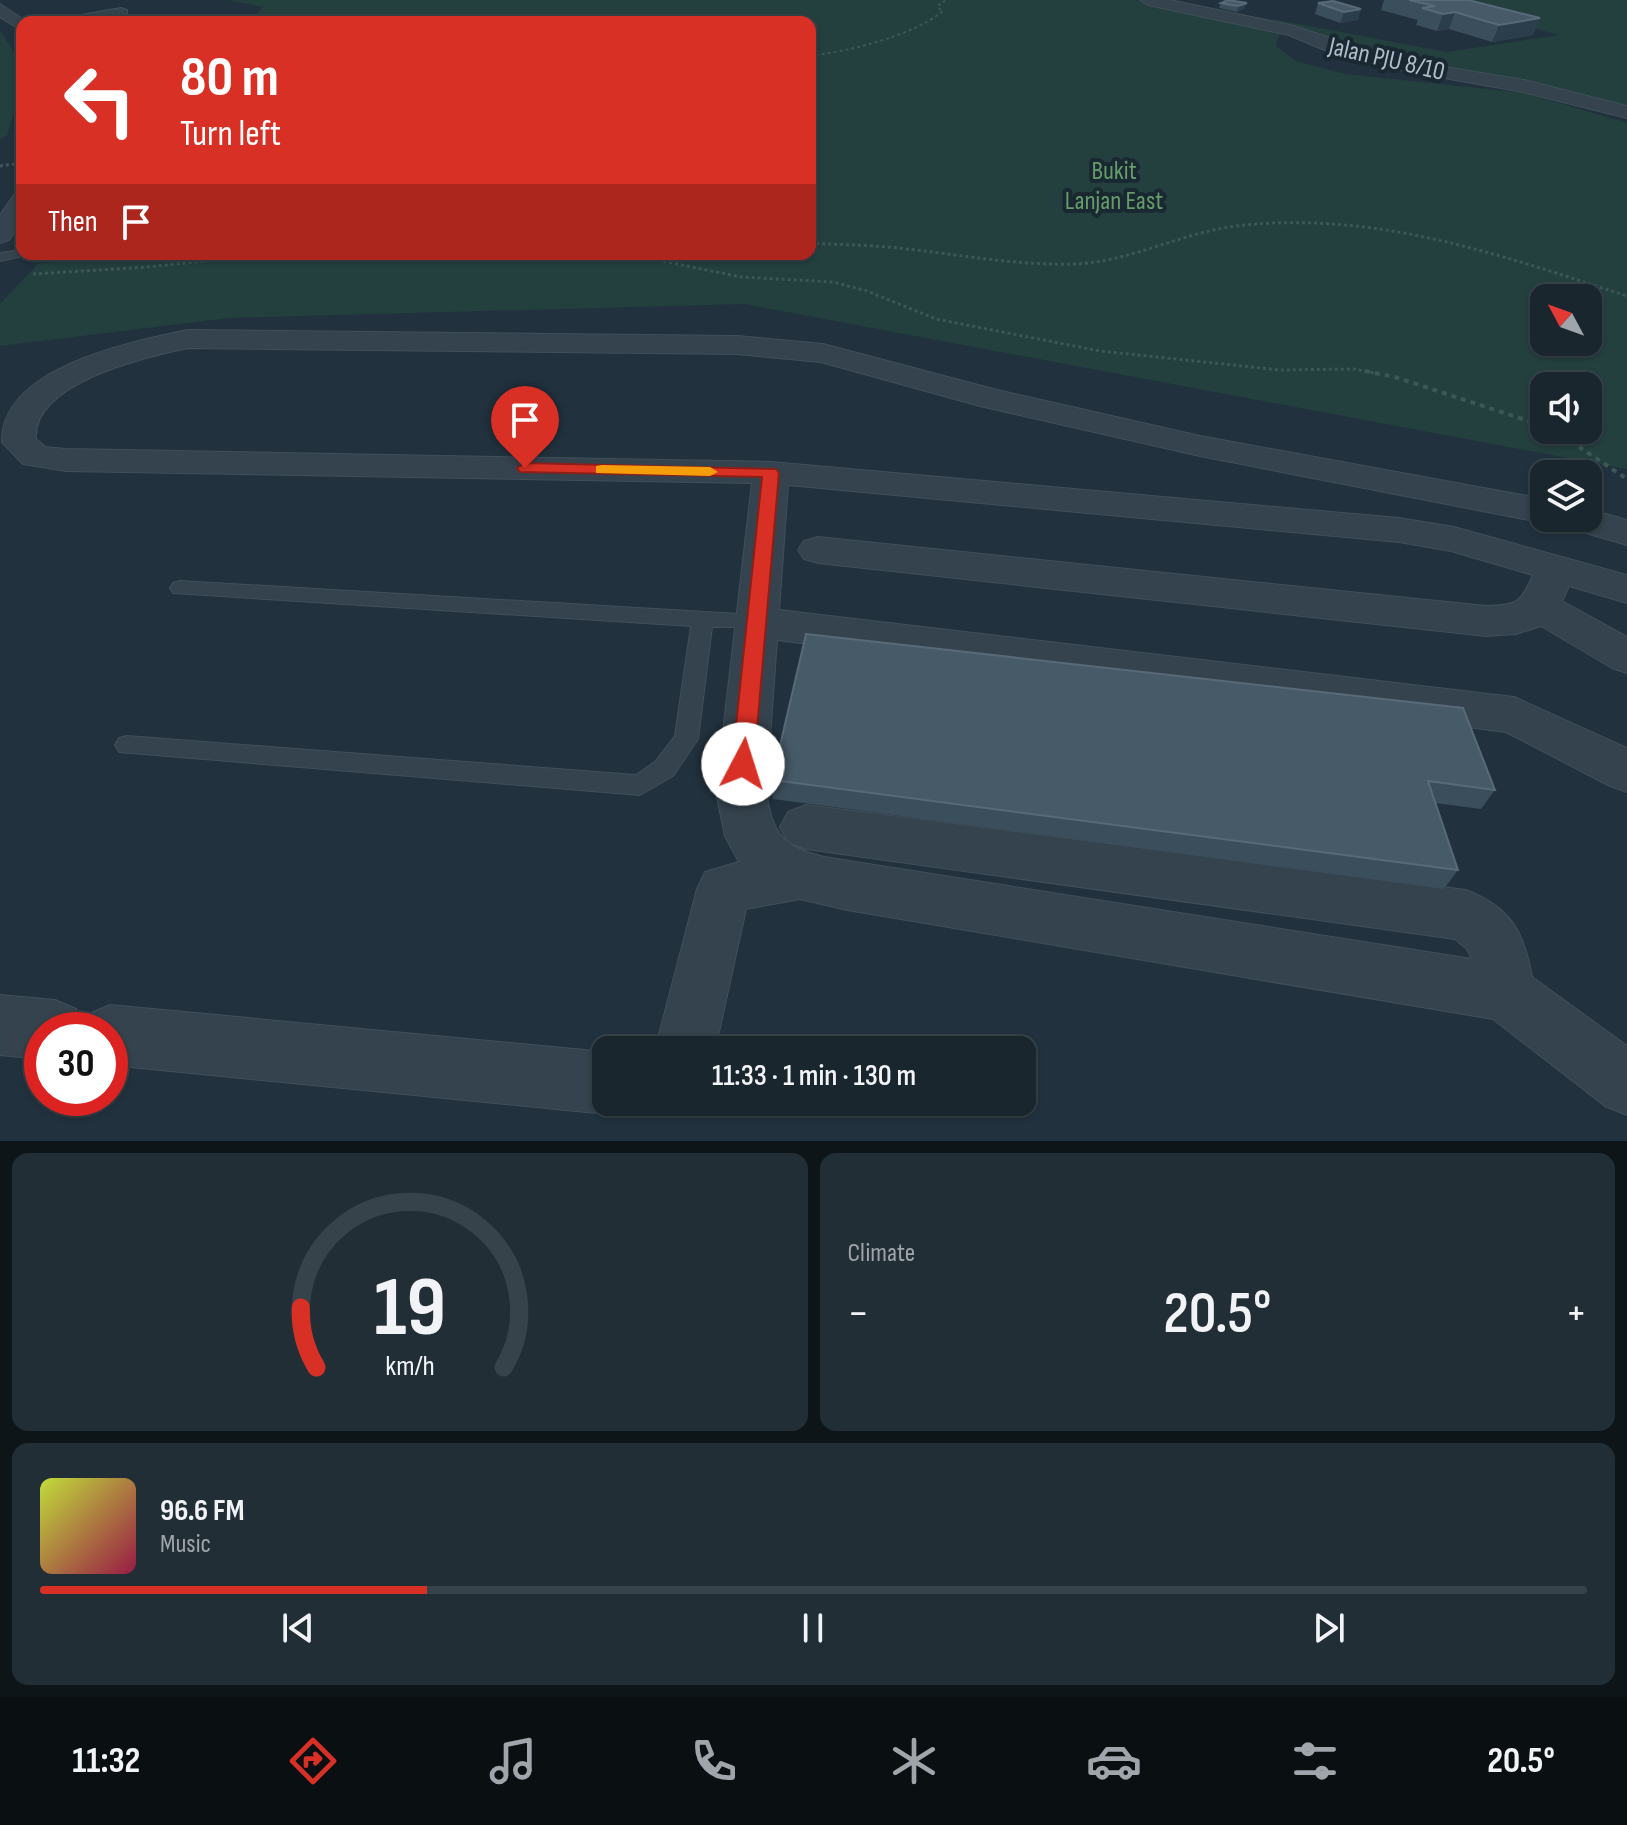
<!DOCTYPE html>
<html lang="en">
<head>
<meta charset="utf-8">
<style>
	:root { --surface:#19262e; --page:#222e36; --text:#f1f3f6; --muted:#9fa5aa; --line:#37434a; --accent:#d93025 }
	body { margin:0; font-family:"Sofia Sans Condensed",sans-serif; background:var(--page); color:var(--text); height:100vh; display:flex; flex-direction:column; font-size:30px; white-space:nowrap }
	* { box-sizing:border-box; margin:0 }
	p { font-size:26px; color:var(--muted) }
	.icon { flex:none; width:44px; height:44px; fill:none; stroke:currentColor; stroke-width:2; stroke-linecap:round; stroke-linejoin:round }
	.map { position:relative; height:1141px; overflow:hidden }
	.sheet { display:flex; flex-direction:column; gap:12px; padding:12px; background:#0e1519; flex:1 }
	.sheet>* { flex:none }
	.hud { position:absolute; left:16px; top:16px; width:800px; height:244px; border-radius:16px; box-shadow:0 2px 6px #0004,0 0 0 2px var(--line); background:#d93025; color:#fff; overflow:hidden }
	.needle { width:52px; rotate:311deg }
	.buttons { position:absolute; left:1530px; top:284px; display:grid; gap:16px }
	.buttons a { display:grid; place-items:center; width:72px; height:72px; border-radius:16px; background:var(--surface); box-shadow:0 2px 6px #0004,0 0 0 2px var(--line); font-size:40px }
	.speed { position:absolute; left:24px; top:1012px; display:flex; gap:16px; font-size:40px; font-weight:700; text-align:center }
	.speed>* { display:grid; place-content:center; width:104px; height:104px; border-radius:50%; background:var(--surface); box-shadow:0 2px 6px #0004,0 0 0 2px var(--line); line-height:1 }
	.speed .limit { border:12px solid #d22; background:#fff; color:#111 }
	.pin { position:absolute; display:grid; place-items:center; width:68px; height:68px; color:#fff; margin:-82px -34px; border-radius:50% 50% 50% 0; rotate:-45deg; box-shadow:0 0 8px #0007 }
	.pin .icon { rotate:45deg }
	.me { position:absolute; width:88px; margin:-44px; rotate:5deg; stroke-linejoin:round; filter:drop-shadow(0 0 6px #0008) }
	.turn { display:flex; align-items:center; gap:28px; height:168px; padding:0 32px; font-size:36px }
	.turn .icon { width:104px; height:104px; stroke-width:2.5 }
	.turn b { display:block; font-size:56px; line-height:68px }
	.then { display:flex; align-items:center; height:76px; padding:0 32px; background:#0003; gap:16px; font-size:30px }
	.big { font-size:60px; font-weight:600; line-height:1.1 }
	.sheet .card { flex:1; display:flex; flex-direction:column; justify-content:center; gap:12px; min-width:0; padding:0 28px; border-radius:16px; background:var(--page) }
	.sheet .dial { align-items:center; gap:0 }
	.dial svg { height:208px; overflow:visible; fill:none; stroke:var(--line); stroke-width:7; stroke-linecap:round; text-anchor:middle }
	.dial text { fill:var(--text); stroke:none }
	.song { display:flex; align-items:center; gap:24px }
	.cover { width:96px; height:96px; border-radius:12px; background:linear-gradient(135deg,hsl(70 70% 55%),hsl(340 70% 35%)) }
	.played { height:8px; border-radius:4px; background:linear-gradient(90deg,var(--accent) 25%,var(--line) 25%) }
	.keys { display:flex; justify-content:space-around; direction:ltr }
	.heat { display:flex; justify-content:space-between; align-items:center; font-size:44px; direction:ltr }
	.sheet .tiles { flex:1; display:grid; gap:12px; grid-template-columns:1fr 1fr }
	.card:last-child { grid-column:span 2 }
	.trip { position:absolute; left:592px; top:1036px; width:444px; height:80px; border-radius:16px; background:var(--surface); box-shadow:0 2px 6px #0004,0 0 0 2px var(--line); font-weight:600; line-height:80px; text-align:center }
	.tabs { display:flex; height:128px; justify-content:space-around; align-items:center; background:#0a0f12; color:var(--muted) }
	.tabs .icon { width:56px; height:56px }
	.tabs .on { color:var(--accent) }
	.tabs b { font-size:36px; color:var(--text) }
	.map>svg:first-child { display:block }
	.green { fill:#233f3e; fill-rule:evenodd }
	.lines { fill:none; stroke-linecap:round; stroke-linejoin:round }
	.service-casing { stroke:#414f59; stroke-width:2 }
	.minor-casing { stroke:#414f59; stroke-width:2 }
	.path-far2 { stroke:#3c5755; stroke-width:2; stroke-dasharray:3 3; stroke-linecap:butt }
	.path-far1 { stroke:#3c5755; stroke-width:3; stroke-dasharray:3 3; stroke-linecap:butt }
	.path { stroke:#3c5755; stroke-width:4; stroke-dasharray:5 5; stroke-linecap:butt }
	.service { fill:#35434e; fill-rule:evenodd }
	.minor { fill:#35434e; fill-rule:evenodd }
	.wall { fill:#3b4e5c }
	.shaded-wall { fill:#2b3e4b }
	.building { fill:#475a68; stroke:#586a77; stroke-width:2 }
	.route { fill:#d93025; stroke:#8d1f18; stroke-width:2 }
	.slow { fill:#f59e0b }
	.labels { text-anchor:middle; stroke-width:8; stroke-linejoin:round; paint-order:stroke }
	.far-street-label { font-size:26px; fill:#b0bec9; stroke:#1a2832 }
	.far-park-label { font-size:26px; fill:#659c69; stroke:#1a2832 }
</style>
</head>
<body>
<div class="map">
<svg width="1627" height="1141" viewBox="0 0 1627 1141">
	<rect width="100%" height="100%" fill="#21323e"/>
	<!-- green -->
	<path class="green" d="M228,0H1135L1281,30L1276,46L1296,61L1345,74L1525,93L1627,123V469L744,304L228,318L0,346V304L38,264L106,254H810V22H249L263,7ZM1544,298H1588V342H1544ZM1544,386H1588V430H1544Z
		M1431,0H1627V108L1379,57L1268,21L1272,19L1447,52L1559,35Z
		M0,31C32,74 20,89 7,136L0,139Z"/>
	<g class="lines">
		<defs>
			<path id="service" d="M22,250V254H31L0,261V253Z
				M180,581L756,615L763,617L767,622L763,627H712L698,739L673,776L640,795L119,752L115,745L119,738L127,736L636,775L655,762L675,736L691,626L173,593L170,588L173,583Z"/>
			<path id="minor" d="M1140,0H1170L1294,26L1390,58L1524,80L1627,106V118L1523,92L1388,68L1322,49L1289,35L1148,5Z
				M0,4L27,22H22V31L0,17Z
				M121,8L127,10V16L97,22H61L69,17Z
				M22,193V220L9,240L0,243V215L14,195Z
				M188,330L737,336L823,344L997,390L1200,436L1544,499V518H1588V509L1627,520V545L1562,526L1557,519L1544,523L1200,456L980,406L821,362L737,354L188,348C145,357 32,383 36,439L45,447L66,449L771,462L1399,518L1454,527L1627,575V603L1569,586L1562,601L1627,637V673L1612,668L1541,626L1516,634L1486,636L818,563L804,559L798,550L804,541L818,537L1486,606C1516,605 1521,604 1533,575L1451,551L1399,542L788,485L779,610L1514,697L1627,748V792L1610,786L1506,732L777,640L766,792C773,834 782,847 824,857L1472,959L1467,949L1455,939L806,849L788,842L780,827L788,812L806,805L1466,890C1510,907 1524,931 1532,977L1627,1046V1115L1605,1106L1493,1019L847,910L800,899L746,909L715,1050H655L697,889L705,872L739,862L725,836L716,792L752,483L66,471L23,464L2,442C1,367 131,342 188,330Z
				M0,995L55,1000L76,1009L83,1026L89,1014L110,1005L606,1052V1102H629L606,1114L110,1065V1030H42V1059L0,1055Z"/>
		</defs>
		<!-- service casing -->
		<use href="#service" class="service-casing"/>
		<!-- minor casing -->
		<use href="#minor" class="minor-casing"/>
		<!-- path-far2 -->
		<path class="path-far2" d="M810,56C849,51 913,36 943,11L938,8L940,3L948,0"/>
		<!-- path-far1 -->
		<path class="path-far1" d="M0,166L22,163
			M810,243C843,245 875,245 907,249C963,255 1019,266 1076,264C1132,261 1181,233 1236,226C1373,210 1498,254 1627,296
			M628,254L741,277L833,282L867,291L936,319L1100,351L1280,370L1354,369L1375,373
			M33,274L148,267L270,254"/>
		<!-- path -->
		<path class="path" d="M1365,371L1395,377L1544,426
			M1554,430L1627,479"/>
		<!-- service -->
		<use href="#service" class="service"/>
		<!-- minor -->
		<use href="#minor" class="minor"/>
	</g>
	<!-- wall -->
	<path class="wall" d="M1384,0H1468L1540,18L1533,35L1492,42L1449,29L1437,31L1416,25L1418,20L1381,10Z
		M1333,1L1358,20L1340,23L1315,14L1318,3Z
		M1221,3L1245,8L1237,12L1219,8Z
		M806,634L1495,790L1481,809L1435,803L1458,870L1444,889L773,799L772,780Z"/>
	<!-- shaded-wall -->
	<path class="shaded-wall" d="M1247,3L1245,8L1237,12L1238,6Z
		M1361,9L1358,20L1340,23L1344,12Z
		M1455,12L1449,29L1437,31L1443,14Z
		M1540,18L1533,35L1492,42L1499,25Z"/>
	<!-- building -->
	<path class="building" d="M1228,0L1247,3L1238,6L1221,3Z
		M1409,0H1468L1540,18L1499,25L1455,12L1443,14L1422,8L1435,6Z
		M1333,1L1361,9L1344,12L1318,3Z
		M806,634L1463,708L1495,790L1428,781L1458,870L772,780Z"/>
	<!-- route -->
	<path class="route" d="M525,463L776,469L779,473L754,764L751,770L743,773L735,770L732,764L762,477L520,472L517,468Z"/>
	<!-- slow -->
	<path class="slow" d="M602,465L710,467L718,472L710,476L596,473V466Z"/>
	<g class="labels">
		<!-- far-street labels -->
		<g class="far-street-label">
			<text transform="translate(1387 58) rotate(13)" y="9">Jalan PJU 8/10</text>
		</g>
		<!-- far-park labels -->
		<g class="far-park-label">
			<text x="1114" y="179">Bukit<tspan x="1114" dy="30">Lanjan East</tspan></text>
		</g>
	</g>
</svg>
<div class="buttons">
<a><svg class="needle" viewBox="-14 -14 28 28"><path d="M0-13l5 13h-10z" fill="#e53935"/><path d="M0 13l5-13h-10z" fill="#9fa5aa"/></svg></a>
<a><svg class="icon" aria-label="sound" viewBox="0 0 24 24"><path d="M4 9h4l5-4v14l-5-4H4zM17 9q2 3 0 6"/></svg></a>
<a><svg class="icon" aria-label="layers" viewBox="0 0 24 24"><path d="M12 4l9 5-9 5-9-5zM3 14l9 5 9-5"/></svg></a>
</div>
<div class="speed"><div class="limit">30</div></div>
<div class="pin" style="left:525px;top:468px;background:#d93025"><svg class="icon" aria-label="arrive" viewBox="0 0 24 24"><path d="M6 21V4h12l-3 4 3 4H6"/></svg></div>
<svg class="me" style="left:743px;top:764px" viewBox="-20 -20 40 40"><circle r="19" fill="#fff"/><path d="M0-13L10 11 0 6-10 11z" fill="#d93025"/></svg>
<div class="trip">11:33 · 1 min · 130 m</div>
<div class="hud">
<div class="turn"><svg class="icon" aria-label="left" viewBox="0 0 24 24"><path d="M17 20v-9H6M10 6l-5 5 5 5"/></svg><div><b>80 m</b>Turn left</div></div>
<div class="then">Then<svg class="icon" aria-label="arrive" viewBox="0 0 24 24"><path d="M6 21V4h12l-3 4 3 4H6"/></svg></div>
</div>
</div>
<section class="sheet">
<div class="tiles">
<div class="card dial"><svg viewBox="0 0 100 80">
<path d="M14 69A42 42 0 1 1 86 69"/>
<path d="M14 69A42 42 0 0 1 8 46" stroke="#d93025"/>
<text x="50" y="56" font-size="32" font-weight="700">19</text>
<text x="50" y="72" font-size="11">km/h</text>
</svg></div>
<div class="card"><p>Climate</p>
<div class="heat"><a>−</a><b class="big">20.5°</b><a>+</a></div>
</div>
<div class="card">
<div class="song"><i class="cover"></i><div><b>96.6 FM</b><p>Music</p></div></div>
<div class="played"></div>
<div class="keys"><svg class="icon" aria-label="previous" viewBox="0 0 24 24"><path d="M18 5L8 12l10 7zM5 5v14"/></svg><svg class="icon" aria-label="pause" viewBox="0 0 24 24"><path d="M8 5v14M16 5v14"/></svg><svg class="icon" aria-label="next" viewBox="0 0 24 24"><path d="M6 5l10 7-10 7zM19 5v14"/></svg></div>
</div>
</div>
</section>
<nav class="tabs">
<b>11:32</b>
<svg class="icon on" aria-label="directions" viewBox="0 0 24 24"><path d="M12 3l9 9-9 9-9-9zM9 14v-3h6M13 9l2 2-2 2"/></svg>
<svg class="icon" aria-label="music" viewBox="0 0 24 24"><path d="M9 18V5l10-2v13"/><circle cx="6" cy="18" r="3"/><circle cx="16" cy="16" r="3"/></svg>
<svg class="icon" aria-label="phone" viewBox="0 0 24 24"><path d="M5 4h4l2 5-3 2q2 4 5 5l2-3 5 2v4C11 20 4 13 5 4z"/></svg>
<svg class="icon" aria-label="climate" viewBox="0 0 24 24"><path d="M12 3v18M4 7l16 10M4 17L20 7"/></svg>
<svg class="icon" aria-label="car" viewBox="0 0 24 24"><path d="M5 17H2v-5l4-1 3-4h7l3 4 3 1v5h-3M9 17h6M6 11h13"/><circle cx="7" cy="17" r="2"/><circle cx="17" cy="17" r="2"/></svg>
<svg class="icon" aria-label="filters" viewBox="0 0 24 24"><path d="M4 7h16M4 17h16"/><circle cx="9" cy="7" r="2"/><circle cx="15" cy="17" r="2"/></svg>
<b>20.5°</b>
</nav>
</body>
</html>
